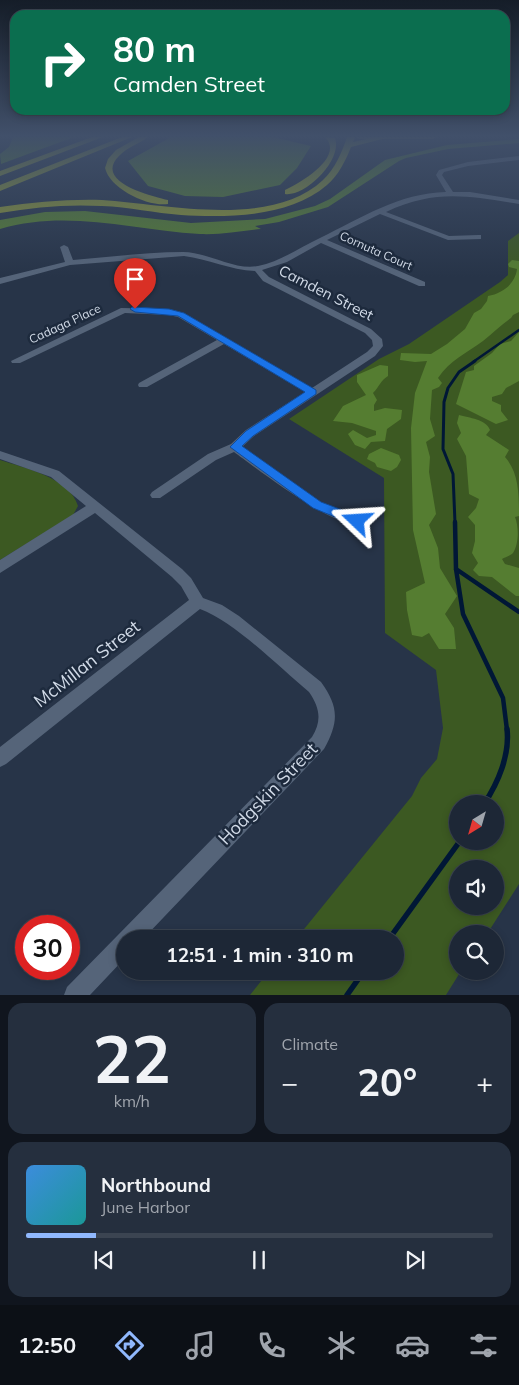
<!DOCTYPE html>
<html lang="en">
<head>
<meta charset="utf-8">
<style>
	:root { --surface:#1d2736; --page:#252f3e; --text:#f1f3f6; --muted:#a0a5ad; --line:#3b4451; --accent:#90b8fd }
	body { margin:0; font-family:Mulish,sans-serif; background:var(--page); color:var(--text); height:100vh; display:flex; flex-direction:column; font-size:19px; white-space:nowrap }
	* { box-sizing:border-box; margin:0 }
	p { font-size:16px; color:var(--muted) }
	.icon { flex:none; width:28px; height:28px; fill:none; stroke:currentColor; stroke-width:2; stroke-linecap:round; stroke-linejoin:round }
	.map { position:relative; height:995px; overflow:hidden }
	.sheet { display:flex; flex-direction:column; gap:8px; padding:8px; background:#10151e; flex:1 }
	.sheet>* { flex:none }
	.hud { position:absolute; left:10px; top:10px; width:500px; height:105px; border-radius:15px; box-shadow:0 2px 8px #0003,0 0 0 1px var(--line); background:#0b6e4f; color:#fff; overflow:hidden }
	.needle { width:32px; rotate:217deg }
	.tools { position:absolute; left:449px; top:795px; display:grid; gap:10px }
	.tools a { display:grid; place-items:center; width:55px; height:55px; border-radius:50%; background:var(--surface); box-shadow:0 2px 8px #0003,0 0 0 1px var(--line); font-size:25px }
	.speed { position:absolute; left:15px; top:915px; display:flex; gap:10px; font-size:25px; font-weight:700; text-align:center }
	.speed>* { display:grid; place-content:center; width:65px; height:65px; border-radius:50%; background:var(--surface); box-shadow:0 2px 8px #0003,0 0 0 1px var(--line); line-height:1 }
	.speed .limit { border:8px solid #d22; background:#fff; color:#111 }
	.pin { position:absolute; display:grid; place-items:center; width:42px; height:42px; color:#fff; margin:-51px -21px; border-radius:50% 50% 50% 0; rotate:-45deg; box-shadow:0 0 5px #0007 }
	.pin .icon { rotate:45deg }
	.me { position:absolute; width:55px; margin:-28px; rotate:290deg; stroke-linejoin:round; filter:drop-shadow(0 0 4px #0008) }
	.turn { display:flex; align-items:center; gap:18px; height:105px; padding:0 20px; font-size:22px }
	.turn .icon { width:65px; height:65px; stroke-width:2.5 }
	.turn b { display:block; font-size:35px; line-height:42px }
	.big { font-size:38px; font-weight:700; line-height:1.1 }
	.sheet .widget { flex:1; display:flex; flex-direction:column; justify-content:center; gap:8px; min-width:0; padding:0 18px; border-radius:15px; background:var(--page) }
	.sheet .dial { align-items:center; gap:0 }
	.dial b { font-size:65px; line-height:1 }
	.song { display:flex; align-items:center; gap:15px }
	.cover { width:60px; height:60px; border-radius:8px; background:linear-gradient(135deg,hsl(210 70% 55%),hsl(180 70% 35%)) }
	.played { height:5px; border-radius:2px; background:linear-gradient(90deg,var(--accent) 15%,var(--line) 15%) }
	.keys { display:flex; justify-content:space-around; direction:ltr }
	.heat { display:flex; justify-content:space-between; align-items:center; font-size:28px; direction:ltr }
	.sheet .tiles { flex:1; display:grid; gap:8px; grid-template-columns:1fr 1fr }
	.widget:last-child { grid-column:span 2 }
	.trip { position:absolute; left:116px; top:930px; width:288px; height:50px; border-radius:25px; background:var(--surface); box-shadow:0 2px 8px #0003,0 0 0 1px var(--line); font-weight:700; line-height:50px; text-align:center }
	.dock { display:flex; height:80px; justify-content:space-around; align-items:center; background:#0c1016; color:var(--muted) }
	.dock .icon { width:35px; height:35px }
	.dock .on { color:var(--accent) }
	.dock b { font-size:22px; color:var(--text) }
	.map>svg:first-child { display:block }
	.green { fill:#3c5922; fill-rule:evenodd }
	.forest { fill:#557d31 }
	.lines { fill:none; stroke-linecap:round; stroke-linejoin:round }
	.stream-far3 { stroke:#001736; stroke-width:2.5 }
	.stream-far2 { stroke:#001736; stroke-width:3 }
	.stream-far1 { stroke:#001736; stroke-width:4.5 }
	.stream { stroke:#001736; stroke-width:5.5 }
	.minor { fill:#556479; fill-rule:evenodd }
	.major { fill:#768250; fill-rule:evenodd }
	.highway { fill:#8c9634; fill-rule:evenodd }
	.route { fill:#1a73e8; stroke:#114b97 }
	.labels { text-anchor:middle; stroke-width:5; stroke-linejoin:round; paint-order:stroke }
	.far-street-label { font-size:12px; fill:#d1dae7; stroke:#1d2a3d }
	.street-label { font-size:15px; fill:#d1dae7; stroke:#1d2a3d }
	.near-street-label { font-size:18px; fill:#d1dae7; stroke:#1d2a3d }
</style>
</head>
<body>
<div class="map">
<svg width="519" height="995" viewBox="0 0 519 995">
	<rect width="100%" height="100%" fill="#273448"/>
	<!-- green -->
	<path class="green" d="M519,233V884L487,934H458V971H461L446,995H250L269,971H395V939H296L412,796L421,778L437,759L443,728L436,670L385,633L384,478L289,419L379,359L409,344L500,282L508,275V241ZM458,804H495V841H458ZM458,869H495V906H458Z
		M0,460C25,468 70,478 78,506L73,515L0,560Z"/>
	<!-- forest -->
	<path class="forest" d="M13,137H74L1,164L0,154L9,147Z
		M171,137H273L311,146L297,168L280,185L223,197L185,196L148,186L128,161Z
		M519,139V143L448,149L406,158L399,161L328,207L279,222L255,226L261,229C241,231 220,235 200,234C132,230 68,209 0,229V220L45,212L85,211L191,223L265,219L315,206L330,199L385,160L447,145Z
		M512,260L519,261V312L513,315L511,318C501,325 493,333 483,341C467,353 450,360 438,378L442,383L439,387L432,390L430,419L435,436L426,442L430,457L429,472L436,514L429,525L438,548L440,568L457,596L445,614L454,628L456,649H439L429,633L422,637L412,635L407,610L406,592L425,583L413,530L411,428L415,393L427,361L415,362L400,360L401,353L431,354L447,344L465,329L474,313L481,309L487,301L488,296C503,293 515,284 517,269L509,267L508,264Z
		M519,332V381L506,388L502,394L492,397V401L501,405V411L508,420L496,424L456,404L466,372L474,370V366L492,353L500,344L511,341Z
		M380,365L388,366V376C381,380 379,387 373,393L377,400L374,405V411L385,408L402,410L401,419L387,429L385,441L371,442L365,449L355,445L348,434L353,430L367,438L376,435V431L352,423L333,421L343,406L366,395L357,382V375Z
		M459,415C469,418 486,419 490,430L486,435L509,450L505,457C519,473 519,495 519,516L515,517C519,527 519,544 513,553C510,556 505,557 502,559L505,564L519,568V596H516L492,577L479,576L473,570L478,563L472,553L475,541V525L468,517L476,508L479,499L469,494L466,456L457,439L461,433L457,423Z
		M381,448L399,455L401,460L397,467L391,471L377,467L375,463L367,459L369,454Z"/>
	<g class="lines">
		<!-- stream-far3 -->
		<path class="stream-far3" d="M473,362L519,330"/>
		<!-- stream-far2 -->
		<path class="stream-far2" d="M455,523L453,474L443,449L444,402L448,388L459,372L475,361"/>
		<!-- stream-far1 -->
		<path class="stream-far1" d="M455,522L456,569L463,614L503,698L507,730
			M456,569L519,612"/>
		<!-- stream -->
		<path class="stream" d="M484,804C498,783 510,755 507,729
			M389,939L460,841
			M347,995L364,971"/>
		<!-- minor -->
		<path class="minor" d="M519,156V160L468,166L444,172L442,175L453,192H470L519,200V204C467,196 436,189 386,212L449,236L478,235H481V239L448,240L380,214L327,240L425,282V286H419L321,243L287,262L262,270L269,277L371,329L382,339L383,346L375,356L254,436L242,447L321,502L362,518L363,521L362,524C338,532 256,468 234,452L216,460L160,498H152L150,495L152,492L208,454L231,444L246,430L305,392L224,344L147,387H139L138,385L139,383L217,340L178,317L169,315L125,313L20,363H12L11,361L121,308L169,309L184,313L312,388L367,352L373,346L372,340L365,333L263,281L255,271C230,270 208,259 184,256L70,265L0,284V278L65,262L60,247L64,245L68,247L73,260C110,257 147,252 183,252C208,252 235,271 258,266C280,262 300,247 320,238C361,218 399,193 446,192L436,175L439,170L468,162Z
			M0,451L59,471L182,569L191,578L203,598L222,605L239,616L321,682C339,707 339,722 324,749L143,939H125V958L90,995H64L67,987L312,737C322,721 320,708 309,692C279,667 235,622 200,609L6,764L0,767V747L189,600L181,586L172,577L95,513L0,573V560L86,506L51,477L0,459Z"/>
		<!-- major -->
		<path class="major" d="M356,137H436L433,139H359Z"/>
		<!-- highway -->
		<path class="highway" d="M92,137H103L0,176V171Z
			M122,137H132L0,191V185Z
			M139,137H148C139,144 127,147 119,156C93,182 152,196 168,200V204C148,207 110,189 105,168L108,159L116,150Z
			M325,137L335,138C343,160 305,197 285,194V190C300,183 345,157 325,137Z
			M347,137H355L353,142L375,137L386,138L351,147C346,160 338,176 327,185C290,217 228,218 181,215C155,213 129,207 102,206C68,204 34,207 0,213V207C34,202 68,199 102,200C165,204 271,229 323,180C335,169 342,152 347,137Z"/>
	</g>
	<!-- sky -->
	<linearGradient id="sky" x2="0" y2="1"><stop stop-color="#151d28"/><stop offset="0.49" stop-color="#41506a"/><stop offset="1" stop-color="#41506a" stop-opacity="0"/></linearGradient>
	<rect width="519" height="277" fill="url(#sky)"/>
	<!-- route -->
	<path class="route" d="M132,307L169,309L184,313L316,390V394L253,436L242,446L321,502L361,517L362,521L361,524H352L313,508L230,447L246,431L305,392L178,316L135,312L130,309Z"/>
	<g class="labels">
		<!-- far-street labels -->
		<g class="far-street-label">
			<text transform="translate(376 251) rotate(24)" y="4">Cornuta Court</text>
			<text transform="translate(65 324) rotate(-25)" y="4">Cadaga Place</text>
		</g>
		<!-- street labels -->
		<g class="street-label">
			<text transform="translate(326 293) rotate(27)" y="5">Camden Street</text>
		</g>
		<!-- near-street labels -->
		<g class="near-street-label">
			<text transform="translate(87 664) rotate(-38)" y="6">McMillan Street</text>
			<text transform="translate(268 794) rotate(-46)" y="6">Hodgskin Street</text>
		</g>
	</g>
</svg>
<div class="tools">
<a><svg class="needle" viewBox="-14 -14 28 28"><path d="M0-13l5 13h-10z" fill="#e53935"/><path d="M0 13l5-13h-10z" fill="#a0a5ad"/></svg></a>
<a><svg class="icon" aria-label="sound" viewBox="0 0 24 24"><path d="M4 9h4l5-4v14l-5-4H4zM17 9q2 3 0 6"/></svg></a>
<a><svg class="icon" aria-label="search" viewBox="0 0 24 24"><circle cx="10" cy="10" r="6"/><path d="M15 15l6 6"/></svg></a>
</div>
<div class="speed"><div class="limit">30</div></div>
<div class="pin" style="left:135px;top:309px;background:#d93025"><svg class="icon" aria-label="arrive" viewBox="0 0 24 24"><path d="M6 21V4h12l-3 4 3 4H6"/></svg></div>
<svg class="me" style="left:357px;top:521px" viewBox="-20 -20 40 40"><path d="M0-17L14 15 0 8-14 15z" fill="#1a73e8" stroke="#fff" stroke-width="4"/></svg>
<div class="trip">12:51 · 1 min · 310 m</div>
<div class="hud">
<div class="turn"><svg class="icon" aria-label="right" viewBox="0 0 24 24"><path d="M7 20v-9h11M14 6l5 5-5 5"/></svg><div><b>80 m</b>Camden Street</div></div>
</div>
</div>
<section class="sheet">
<div class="tiles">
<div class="widget dial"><b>22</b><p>km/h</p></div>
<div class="widget"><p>Climate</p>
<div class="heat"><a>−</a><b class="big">20°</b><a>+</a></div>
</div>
<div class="widget">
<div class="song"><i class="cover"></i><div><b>Northbound</b><p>June Harbor</p></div></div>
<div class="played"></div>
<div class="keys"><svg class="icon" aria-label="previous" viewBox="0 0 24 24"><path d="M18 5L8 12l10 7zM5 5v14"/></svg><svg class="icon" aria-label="pause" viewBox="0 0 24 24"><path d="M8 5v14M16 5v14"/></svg><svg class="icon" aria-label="next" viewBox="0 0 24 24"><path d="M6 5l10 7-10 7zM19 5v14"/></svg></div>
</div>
</div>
</section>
<nav class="dock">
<b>12:50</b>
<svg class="icon on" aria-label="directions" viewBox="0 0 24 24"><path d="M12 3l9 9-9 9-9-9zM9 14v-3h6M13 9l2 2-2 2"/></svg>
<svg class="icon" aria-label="music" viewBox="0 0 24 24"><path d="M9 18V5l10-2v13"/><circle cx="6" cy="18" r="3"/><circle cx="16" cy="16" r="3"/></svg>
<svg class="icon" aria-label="phone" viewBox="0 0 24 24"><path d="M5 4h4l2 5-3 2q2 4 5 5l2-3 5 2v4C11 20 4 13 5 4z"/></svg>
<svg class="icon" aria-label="climate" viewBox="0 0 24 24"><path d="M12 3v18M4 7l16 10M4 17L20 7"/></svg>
<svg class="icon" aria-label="car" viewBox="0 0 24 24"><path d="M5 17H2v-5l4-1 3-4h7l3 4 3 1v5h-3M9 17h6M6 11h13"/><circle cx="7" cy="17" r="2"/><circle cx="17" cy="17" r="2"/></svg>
<svg class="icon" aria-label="filters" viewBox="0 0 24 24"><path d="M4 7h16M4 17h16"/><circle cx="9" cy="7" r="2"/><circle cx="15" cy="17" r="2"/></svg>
</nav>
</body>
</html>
